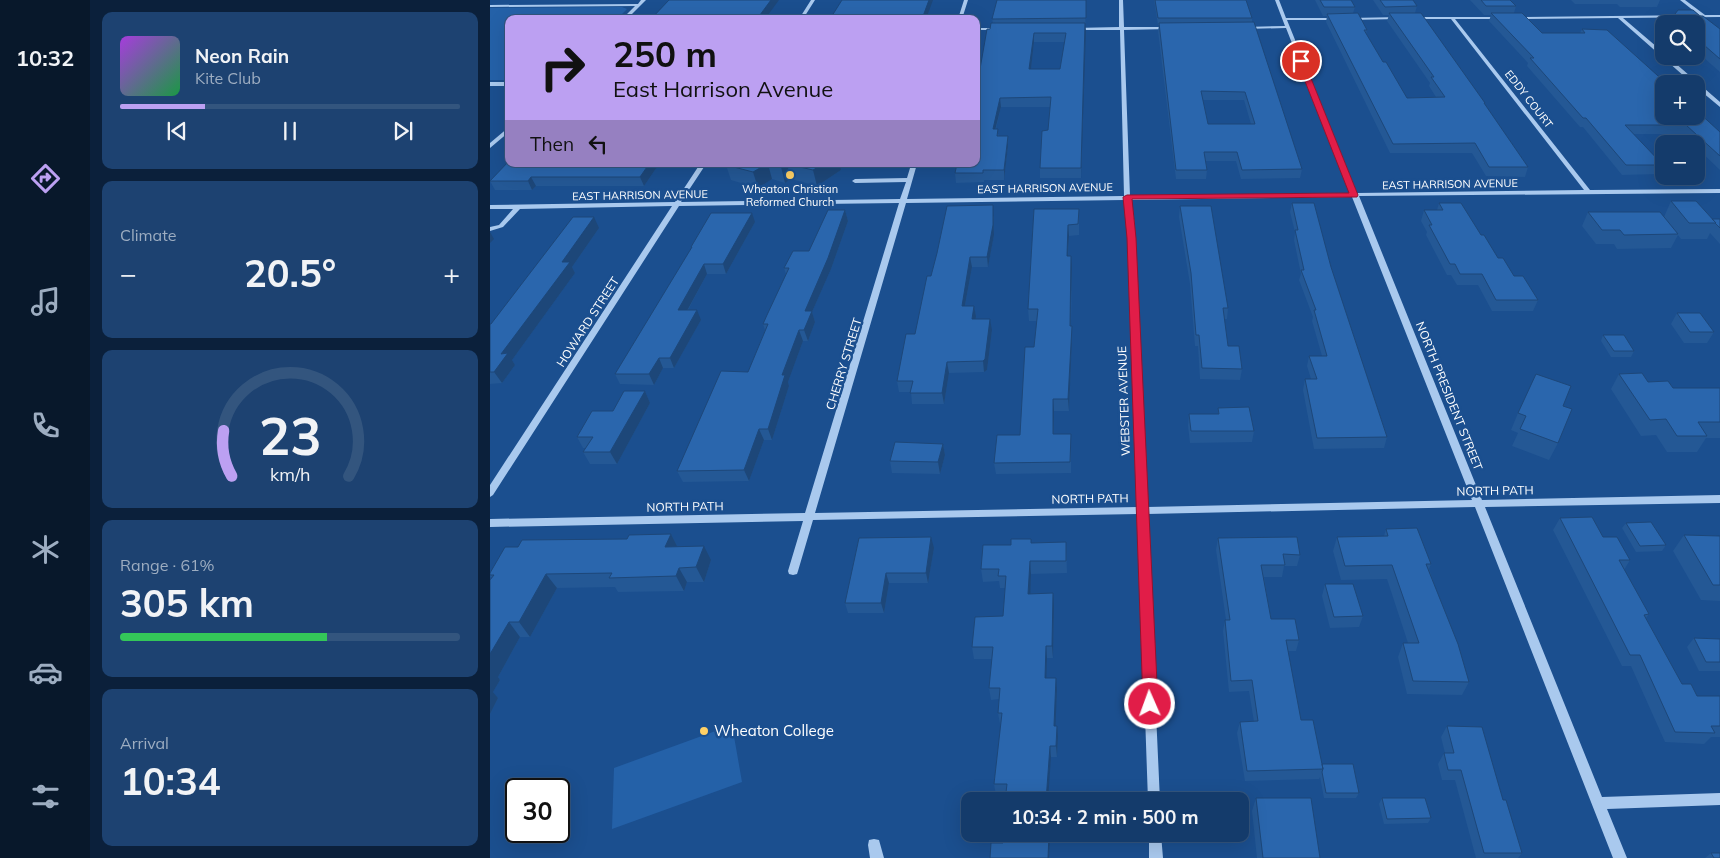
<!DOCTYPE html>
<html lang="en">
<head>
<meta charset="utf-8">
<style>
	:root { --surface:#143b6b; --page:#1d4271; --text:#f1f3f6; --muted:#9dadc1; --line:#33557e; --accent:#bca0f2 }
	body { margin:0; font-family:Mulish,sans-serif; background:var(--page); color:var(--text); height:100vh; display:flex; flex-direction:column; font-size:19px; white-space:nowrap }
	* { box-sizing:border-box; margin:0 }
	p { font-size:16px; color:var(--muted) }
	.icon { flex:none; width:28px; height:28px; fill:none; stroke:currentColor; stroke-width:2; stroke-linecap:round; stroke-linejoin:round }
	.map { position:relative; flex:1; overflow:hidden }
	.details { display:flex; flex-direction:column; gap:12px; padding:12px; background:#0b203b; width:400px }
	.details>* { flex:none }
	.hud { position:absolute; left:15px; top:15px; width:475px; height:152px; border-radius:10px; box-shadow:0 5px 20px #0002,0 0 0 1px var(--line); background:#bca0f2; color:#111; overflow:hidden }
	.buttons { position:absolute; left:1165px; top:15px; display:grid; gap:10px }
	.buttons a { display:grid; place-items:center; width:50px; height:50px; border-radius:10px; background:var(--surface); box-shadow:0 5px 20px #0002,0 0 0 1px var(--line); font-size:25px }
	.speed { position:absolute; left:15px; top:778px; display:flex; gap:10px; font-size:25px; font-weight:700; text-align:center }
	.speed>* { display:grid; place-content:center; width:65px; height:65px; border-radius:50%; background:var(--surface); box-shadow:0 5px 20px #0002,0 0 0 1px var(--line); line-height:1 }
	.speed .limit { border:2px solid #111; border-radius:8px; background:#fff; color:#111 }
	.pin { position:absolute; display:grid; place-items:center; width:42px; height:42px; color:#fff; margin:-21px; border:2px solid #fff; border-radius:50%; box-shadow:0 1px 5px #0007 }
	.me { position:absolute; width:55px; margin:-28px; rotate:358deg; stroke-linejoin:round; filter:drop-shadow(0 0 4px #0008) }
	.turn { display:flex; align-items:center; gap:18px; height:105px; padding:0 25px; font-size:22px }
	.turn .icon { width:65px; height:65px; stroke-width:2.5 }
	.turn b { display:block; font-size:35px; line-height:42px }
	.then { display:flex; align-items:center; height:48px; padding:0 25px; background:#0003; gap:10px; font-size:19px }
	.big { font-size:38px; font-weight:700; line-height:1.1 }
	.details .widget { flex:1; display:flex; flex-direction:column; justify-content:center; gap:8px; min-width:0; padding:0 18px; border-radius:10px; background:var(--page) }
	.details .dial { align-items:center; gap:0 }
	.dial svg { height:130px; overflow:visible; fill:none; stroke:var(--line); stroke-width:7; stroke-linecap:round; text-anchor:middle }
	.dial text { fill:var(--text); stroke:none }
	.song { display:flex; align-items:center; gap:15px }
	.cover { width:60px; height:60px; border-radius:8px; background:linear-gradient(135deg,hsl(280 70% 55%),hsl(140 70% 35%)) }
	.played { height:5px; border-radius:2px; background:linear-gradient(90deg,var(--accent) 25%,var(--line) 25%) }
	.keys { display:flex; justify-content:space-around; direction:ltr }
	.heat { display:flex; justify-content:space-between; align-items:center; font-size:28px; direction:ltr }
	.charge { height:8px; border-radius:4px; background:linear-gradient(90deg,#34c759 61%,var(--line) 0) }
	.trip { position:absolute; left:471px; top:792px; width:288px; height:50px; border-radius:10px; background:var(--surface); box-shadow:0 5px 20px #0002,0 0 0 1px var(--line); font-weight:700; line-height:50px; text-align:center }
	main { display:flex; flex:1; min-height:0 }
	.tabs { display:flex; flex-direction:column; width:90px; justify-content:space-around; align-items:center; background:#08182b; color:var(--muted) }
	.tabs .icon { width:35px; height:35px }
	.tabs .selected { color:var(--accent) }
	.tabs b { font-size:22px; color:var(--text) }
	.map>svg:first-child { display:block }
	.green { fill:#2461a8 }
	.lines { fill:none; stroke-linecap:round; stroke-linejoin:round }
	.minor { fill:#a9c9ee; fill-rule:evenodd }
	.wall { fill:#245895; fill-rule:evenodd }
	.shaded-wall { fill:#1d4779 }
	.building { fill:#2a66ad; stroke:#1d4779; fill-rule:evenodd }
	.route { fill:#e11d48; stroke:#92132f }
	.poi-dot { fill:#ffd166; stroke:#1b4f8f; stroke-width:2 }
	.labels { text-anchor:middle; stroke-width:5; stroke-linejoin:round; paint-order:stroke }
	.far-street-label { font-size:11px; fill:#fff; stroke:#1b4f8f }
	.far-poi-label { font-size:11px; fill:#fff; stroke:#1b4f8f }
	.street-label { font-size:12px; fill:#fff; stroke:#1b4f8f }
	.near-poi-label { font-size:15px; fill:#fff; stroke:#1b4f8f; text-anchor:start }
</style>
</head>
<body>
<main>
<nav class="tabs">
<b>10:32</b>
<svg class="icon selected" aria-label="directions" viewBox="0 0 24 24"><path d="M12 3l9 9-9 9-9-9zM9 14v-3h6M13 9l2 2-2 2"/></svg>
<svg class="icon" aria-label="music" viewBox="0 0 24 24"><path d="M9 18V5l10-2v13"/><circle cx="6" cy="18" r="3"/><circle cx="16" cy="16" r="3"/></svg>
<svg class="icon" aria-label="phone" viewBox="0 0 24 24"><path d="M5 4h4l2 5-3 2q2 4 5 5l2-3 5 2v4C11 20 4 13 5 4z"/></svg>
<svg class="icon" aria-label="climate" viewBox="0 0 24 24"><path d="M12 3v18M4 7l16 10M4 17L20 7"/></svg>
<svg class="icon" aria-label="car" viewBox="0 0 24 24"><path d="M5 17H2v-5l4-1 3-4h7l3 4 3 1v5h-3M9 17h6M6 11h13"/><circle cx="7" cy="17" r="2"/><circle cx="17" cy="17" r="2"/></svg>
<svg class="icon" aria-label="filters" viewBox="0 0 24 24"><path d="M4 7h16M4 17h16"/><circle cx="9" cy="7" r="2"/><circle cx="15" cy="17" r="2"/></svg>
</nav>
<section class="details">
<div class="widget">
<div class="song"><i class="cover"></i><div><b>Neon Rain</b><p>Kite Club</p></div></div>
<div class="played"></div>
<div class="keys"><svg class="icon" aria-label="previous" viewBox="0 0 24 24"><path d="M18 5L8 12l10 7zM5 5v14"/></svg><svg class="icon" aria-label="pause" viewBox="0 0 24 24"><path d="M8 5v14M16 5v14"/></svg><svg class="icon" aria-label="next" viewBox="0 0 24 24"><path d="M6 5l10 7-10 7zM19 5v14"/></svg></div>
</div>
<div class="widget"><p>Climate</p>
<div class="heat"><a>−</a><b class="big">20.5°</b><a>+</a></div>
</div>
<div class="widget dial"><svg viewBox="0 0 100 80">
<path d="M14 69A42 42 0 1 1 86 69"/>
<path d="M14 69A42 42 0 0 1 9 41" stroke="#bca0f2"/>
<text x="50" y="56" font-size="32" font-weight="700">23</text>
<text x="50" y="72" font-size="11">km/h</text>
</svg></div>
<div class="widget"><p>Range · 61%</p><b class="big">305 km</b><div class="charge"></div></div>
<div class="widget"><p>Arrival</p><b class="big">10:34</b></div>
</section>
<div class="map">
<svg width="1230" height="858" viewBox="0 0 1230 858">
	<rect width="100%" height="100%" fill="#1b4f8f"/>
	<!-- green -->
	<path class="green" d="M132,7L137,9L127,19H19V80H0V8Z
		M242,725L252,782L122,829L124,768Z"/>
	<g class="lines">
		<!-- minor -->
		<path class="minor" d="M151,0H156L137,19H132L145,6L0,7V5L148,4Z
			M321,0H325L313,19H309Z
			M474,0H478L472,19H468Z
			M629,0H633L634,27H678L680,28L678,29L634,30L640,196L861,193L796,28L754,29L752,28L754,27L795,26L785,0H789L796,18H846L848,19L846,20H797L867,193L1094,190L961,19H922V17H1013V19H965L1100,190L1230,189V193L869,196L992,500L1230,495V503L995,507L1112,797L1230,793V805L1117,809L1137,858H1123L985,507L657,514L670,801H658L648,514L323,520L308,571L307,574L303,575L299,574L298,571L313,521L0,527V519L315,513L409,203L189,206L3,495L0,497V485L182,206L30,209L13,227L0,231V227L9,225L23,209H0V205L185,202L210,164H216L191,202L410,199L416,182L365,183L362,181L365,179L417,178L420,168L371,167L369,166V164H427L417,199L634,196L630,30H584L582,29L584,28L629,27ZM862,197L982,500L657,507L644,219L641,200ZM634,200L638,219L648,507L325,513L416,203Z
			M1190,0H1195L1215,15H1230V17L1133,18L1174,53V56H1177L1230,102V107L1206,87V84H1203L1128,18L1024,19L1022,18L1024,17L1209,15Z
			M911,17V19H909L859,20L857,19L859,18Z
			M486,28H508L510,29L508,30H486Z
			M0,82H19V86H0Z
			M19,127V132L0,148V143Z
			M659,834H671L673,858H659Z
			M384,839L389,840L394,858H380L378,845L379,840Z"/>
	</g>
	<!-- wall -->
	<path class="wall" d="M596,0L591,178H550V168L558,130L560,107H511L506,129L509,136H518V146L514,180H494V182L466,183L465,173L500,29L503,23L502,19ZM544,42H575L570,69H541Z
		M664,0H756L762,18V22L812,169L810,178L751,179L746,161H716L717,170L716,179H686L668,31L669,25H668ZM713,100H754L761,124H718Z
		M825,0H861L865,7L863,13L877,30L876,34L893,62L917,98L946,97L939,86L940,83L897,21L899,15H893L883,0H923L927,6L925,13L995,103V105L1038,167L1035,177L996,176L982,153H900L836,22L837,16H833Z
		M980,0H1020L1026,6L1024,13L1052,33H1090L1092,29L1230,132V170L1206,147V144H1203L1192,134H1143L1173,165L1169,174L1132,175L1093,127H1090L1037,66L1038,63L999,21L1001,15H994Z
		M1081,0H1170L1167,7H1130L1127,4H1085Z
		M1185,14L1210,16L1230,29V72L1206,51V24H1182L1181,23Z
		M19,164H169L154,186H46L42,190H5L0,181Z
		M238,164H350L351,170L327,186L301,179L295,183L282,179L268,188L241,180L236,165Z
		M1181,201L1222,219H1230V244L1220,233L1217,239H1191L1188,235L1181,248L1127,249L1124,244H1106L1092,226L1098,212L1174,217Z
		M802,203L841,267L897,437L894,448L824,449L813,390L815,379H821L817,366L819,356H832L822,321L823,317L809,280L811,274L804,240L805,232L800,212Z
		M949,203L991,235L1008,258L1024,276L1048,300L1043,311H1002L988,285H967L961,275H957L936,235L937,232L931,221L934,210H947Z
		M690,206L738,308L737,319H734L738,346L752,369L750,380L710,379L708,346H705L700,284L689,217Z
		M544,209H589V235L579,236L578,256L582,267L581,326L582,338L579,411H564V434L581,446V473L506,474L504,463L530,435L544,347L547,321H539L538,309Z
		M355,210L358,221L341,269L322,312L325,322L318,341H313L298,382L299,386L282,440H274L259,481L193,482L187,471L258,372L275,330L273,324L296,274L294,268L319,251Z
		M504,216V235L498,267H482L475,306H484L486,316L485,319L502,330L497,370L494,372L459,373L454,404H422L421,392H409L407,381L425,334L441,276Z
		M265,222L236,274H217L198,310L211,320L184,368H173L164,385L130,384L125,374L201,249V247Z
		M109,228L82,267L85,273L22,360L25,365L12,383L0,384V324H1Z
		M1187,313L1224,332L1217,343H1194L1181,324Z
		M1113,335L1144,351L1141,357H1121L1111,341Z
		M1129,374L1183,388H1230V438H1216L1207,452H1177L1166,435L1151,436L1121,389Z
		M155,391L160,403L127,464H100L93,452L96,448H93L87,437L123,411Z
		M1073,406L1068,443L1059,460L1022,446L1028,433L1021,430L1028,413Z
		M728,408L764,431L762,442L700,443L698,426L699,414H728Z
		M453,444L455,455L450,474L402,473L400,461Z
		M1070,518L1140,560L1134,570L1159,614L1156,618L1192,684L1207,696H1230V737H1221L1214,744L1175,742L1141,666H1132L1063,530Z
		M1136,523L1176,545L1172,551L1146,552L1132,528Z
		M896,529L941,564L939,569L979,682L972,695L917,694L908,657L913,643H918L897,579L851,580L843,551L847,537L894,536Z
		M181,534L187,546L221,560L214,582H197L194,591L128,592L125,587L67,588L40,637H30L8,677L10,680L3,692L8,698L0,714L2,578L0,576V573L28,547L137,539Z
		M1194,535L1230,536V601L1211,600L1183,551Z
		M369,538L444,548L438,583H399L394,613H358L355,603Z
		M728,538L810,555L807,566H794L792,577H774L781,619L809,640L806,651H798L811,720L832,764L869,793L866,798H834L830,777L829,779L755,781L747,733L750,722H764L759,691L739,692L733,631L735,620H736L726,550Z
		M576,542L577,573L541,574L540,594L564,606L563,658H557L556,678L567,690L565,726L568,737L567,757H561L516,795H506L504,784L511,724H510L508,713L509,699L501,700L499,688L502,659H484L482,647L513,616L515,588H510L509,581L493,582L491,569L521,545L541,543Z
		M835,584L873,616L869,627L840,628L832,596Z
		M1204,638L1230,639V671H1209L1197,647Z
		M957,726L1013,800L1032,853L1028,858H986L965,780H952L948,764L954,753H955L951,737Z
		M766,798L830,858H767L762,811Z
		M892,798L941,818L938,823L894,824L889,804Z
		M1221,853L1230,858H1215Z"/>
	<!-- shaded-wall -->
	<path class="shaded-wall" d="M281,0H289L275,19H267Z
		M439,0H443L436,19H432Z
		M595,23L596,31L591,178V168Z
		M544,33V42L540,78L539,69Z
		M510,98L511,107L503,138V129Z
		M518,136V146L514,180V170Z
		M159,164H169L154,186L150,177Z
		M277,164H278L282,179L268,188L263,172Z
		M297,164L301,179L295,183L291,167Z
		M333,164H350L351,170L327,186L323,170Z
		M41,177L46,186L42,190L38,181Z
		M503,205L504,235L498,267L497,257Z
		M355,210L358,221L341,269L322,312L325,322L318,341L314,330L315,311Z
		M262,213L265,222L236,274L233,264Z
		M104,217L109,228L82,267L85,273L22,360L25,365L12,383L4,372L11,354L72,262Z
		M578,225L579,236L577,267V256Z
		M0,232L4,239L0,243Z
		M581,256L582,267L580,338V326Z
		M480,257L482,267L473,316L472,306Z
		M214,264L217,274L192,320L188,310Z
		M484,306L486,316L484,330L482,319Z
		M207,310L211,320L184,368L180,358Z
		M500,319L502,330L497,370L494,372L493,361Z
		M582,326V338L579,411L578,399Z
		M309,330L313,341L298,382L299,386L282,440L278,429L292,375Z
		M169,358L173,368L164,385L159,374Z
		M457,362L459,373L454,404L452,393Z
		M155,391L160,403L127,464L120,452Z
		M563,399L564,411L563,446Z
		M269,429L274,440L259,481L254,470Z
		M453,444L455,455L450,474L448,462Z
		M181,534L188,548L175,547Z
		M441,537L444,548L438,583L436,573Z
		M214,546L221,560L214,582L206,567Z
		M540,561L541,574L540,606L538,594Z
		M189,568L197,582L194,591L186,576Z
		M396,573L399,583L394,613L391,603Z
		M56,574L67,588L40,637L29,622Z
		M563,593L564,606L563,658L562,646Z
		M19,622L30,637L8,677L10,680L3,692L8,698L0,714V654Z
		M556,646L557,658L556,690L555,678Z
		M566,678L567,690L565,737L564,726Z
		M567,726L568,737L567,757L566,746Z
		M560,746L561,757L558,801H556Z
		M559,834H560L559,858H558Z"/>
	<!-- building -->
	<path class="building" d="M179,0H281L267,19H161Z
		M352,0H439L432,19H340Z
		M507,0H596V18L502,19Z
		M665,0H756L762,18H668Z
		M830,0H861L865,7H834Z
		M890,0H923L927,6L895,7Z
		M991,0H1020L1026,6H996Z
		M1188,10H1203L1210,16H1213L1230,29V59L1206,38V24H1197L1185,14Z
		M868,13L877,30H874L893,62H896L917,98L955,97L941,77H944L899,13H931L995,103H994L1038,167H999L985,143L903,144L837,14Z
		M1001,13H1032L1052,33H1095L1092,29L1117,30L1177,84H1174V116H1206V110L1230,132V156L1196,125H1135L1173,165H1136L1096,118H1093L1040,58H1044Z
		M764,22L812,169L752,170L747,152H714L717,170H686L669,23ZM711,91L755,92L765,124H718Z
		M501,23H595L591,168H550L552,131L558,130L561,97L510,98L503,129H508L507,136H518L514,170H493V173H465L467,164H486V81L490,69L497,29H500ZM544,33H576L570,69H539Z
		M19,161V164H159L150,177H41L38,181H0Z
		M238,164H277L263,172L236,165Z
		M279,164H333L323,170L297,164L291,167Z
		M1181,201H1206L1226,223H1199Z
		M802,203H824L841,267L897,437L827,438L815,379H827L819,356H837L824,310H826L811,270H814L805,230H808Z
		M949,203H971L991,235H994L1008,258H1013L1024,276H1033L1048,300H1006L992,274H970L965,264H960L939,225H942L934,210H953Z
		M503,205V225L497,257H480L472,306H484L482,319H500L495,359L493,361L457,362L452,393H420L423,381H407L416,334H425L437,276H441L447,253L457,206Z
		M690,206H721L738,308H733L738,346H749L752,369L712,368L709,335H706L701,273Z
		M544,209H589L588,224L578,225L577,256H581L580,326H582L578,399H563V434H581L580,462L504,463L507,435H530L535,347H544L548,309H538Z
		M338,210H355L338,258L315,311H322L314,330H309L292,375H295L278,429H269L254,470L187,471L231,371L258,372L278,324H273L277,315L299,268H294L303,251H319Z
		M1098,212H1170L1188,234L1134,235L1130,230H1112Z
		M221,213H262L233,264H214L188,310H207L180,358H169L159,374H125L202,247H201Z
		M83,217H104L72,262H80L11,354L18,353L4,372H0V324H1Z
		M1222,219H1230V228L1225,223H1226Z
		M1187,313H1210L1224,332H1200Z
		M1113,335H1134L1144,351H1124Z
		M1152,373L1158,382L1178,381L1183,388H1230V422H1208L1217,436H1187L1176,419L1160,420L1129,374Z
		M1046,374L1081,386L1073,406L1082,409L1068,443L1030,429L1036,416L1028,413Z
		M134,391H155L120,452H93L103,437H87L102,411H123Z
		M759,407L764,431H701L699,414H729L728,408Z
		M405,442L453,444L448,462L400,461Z
		M1102,517L1113,537H1127L1140,560H1129L1159,614L1154,615L1192,684H1201L1207,696H1230V726H1221L1225,733L1185,732L1150,655H1140L1070,518Z
		M1161,522L1176,545L1150,546L1136,523Z
		M927,528L941,564H936L968,644L979,682L923,681L913,643H929L902,565L855,566L847,537L898,536L896,529Z
		M181,534L175,547L214,546L206,567L189,568L186,576L119,578L122,573L56,574L29,622H19L0,654V580L4,575H0V573L15,547H28L32,540L137,539L139,535Z
		M1194,535L1230,536V585H1223Z
		M441,537L436,573H396L391,603H355L369,538Z
		M807,537L810,555L793,554L795,565H771L781,619H805L809,640H796L811,720H823L833,769L757,771L750,722L768,721L762,680L741,681L735,620H740L728,538Z
		M521,539H541V543L576,542V561H540L538,594L563,593L562,646H556L555,678H566L564,726H567L566,746H560L556,801H515L517,784H504L512,713H508L510,688H499L503,647H482L485,617L513,616L516,576H508L509,569H491L493,545H521Z
		M835,584H863L873,616L844,617Z
		M1204,638L1230,639V662H1216Z
		M957,726L992,727L1013,800H1016L1032,853H994L971,770H958L954,753H964Z
		M832,764H863L869,793H836L832,772L833,769Z
		M766,798H821L830,858H773Z
		M892,798H935L941,818L897,819Z
		M513,834H559L558,858H500L501,843H513Z
		M1221,853H1230V858H1224Z"/>
	<!-- route -->
	<path class="route" d="M811,59L814,61L868,195L867,197L642,199L646,238L668,704L665,709L660,711L655,709L653,704L637,238L633,197L637,195L859,193L807,61Z"/>
	<!-- markers -->
	<g class="poi-dot">
		<circle cx="300" cy="175" r="5"/>
		<circle cx="214" cy="731" r="5"/>
	</g>
	<g class="labels">
		<!-- far-street labels -->
		<g class="far-street-label">
			<text transform="translate(1039 99) rotate(52)" y="4">EDDY COURT</text>
			<text transform="translate(960 184) rotate(-1)" y="4">EAST HARRISON AVENUE</text>
			<text transform="translate(555 188) rotate(-1)" y="4">EAST HARRISON AVENUE</text>
			<text transform="translate(150 195) rotate(-1)" y="4">EAST HARRISON AVENUE</text>
		</g>
		<!-- far-poi labels -->
		<g class="far-poi-label">
			<text x="300" y="193">Wheaton Christian<tspan x="300" dy="13">Reformed Church</tspan></text>
		</g>
		<!-- street labels -->
		<g class="street-label">
			<text transform="translate(98 322) rotate(-57)" y="4">HOWARD STREET</text>
			<text transform="translate(354 364) rotate(-73)" y="4">CHERRY STREET</text>
			<text transform="translate(959 396) rotate(68)" y="4">NORTH PRESIDENT STREET</text>
			<text transform="translate(634 401) rotate(-92)" y="4">WEBSTER AVENUE</text>
			<text transform="translate(1005 491) rotate(-1)" y="4">NORTH PATH</text>
			<text transform="translate(600 499) rotate(-1)" y="4">NORTH PATH</text>
			<text transform="translate(195 507) rotate(-1)" y="4">NORTH PATH</text>
		</g>
		<!-- near-poi labels -->
		<g class="near-poi-label">
			<text x="224" y="736">Wheaton College</text>
		</g>
	</g>
</svg>
<div class="buttons">
<a><svg class="icon" aria-label="search" viewBox="0 0 24 24"><circle cx="10" cy="10" r="6"/><path d="M15 15l6 6"/></svg></a>
<a>+</a>
<a>−</a>
</div>
<div class="speed"><div class="limit">30</div></div>
<div class="pin" style="left:811px;top:61px;background:#d93025"><svg class="icon" aria-label="arrive" viewBox="0 0 24 24"><path d="M6 21V4h12l-3 4 3 4H6"/></svg></div>
<svg class="me" style="left:660px;top:704px" viewBox="-20 -20 40 40"><circle r="17" fill="#e11d48" stroke="#fff" stroke-width="3"/><path d="M0-11L8 9 0 5-8 9z" fill="#fff"/></svg>
<div class="trip">10:34 · 2 min · 500 m</div>
<div class="hud">
<div class="turn"><svg class="icon" aria-label="right" viewBox="0 0 24 24"><path d="M7 20v-9h11M14 6l5 5-5 5"/></svg><div><b>250 m</b>East Harrison Avenue</div></div>
<div class="then">Then<svg class="icon" aria-label="left" viewBox="0 0 24 24"><path d="M17 20v-9H6M10 6l-5 5 5 5"/></svg></div>
</div>
</div>
</main>
</body>
</html>
